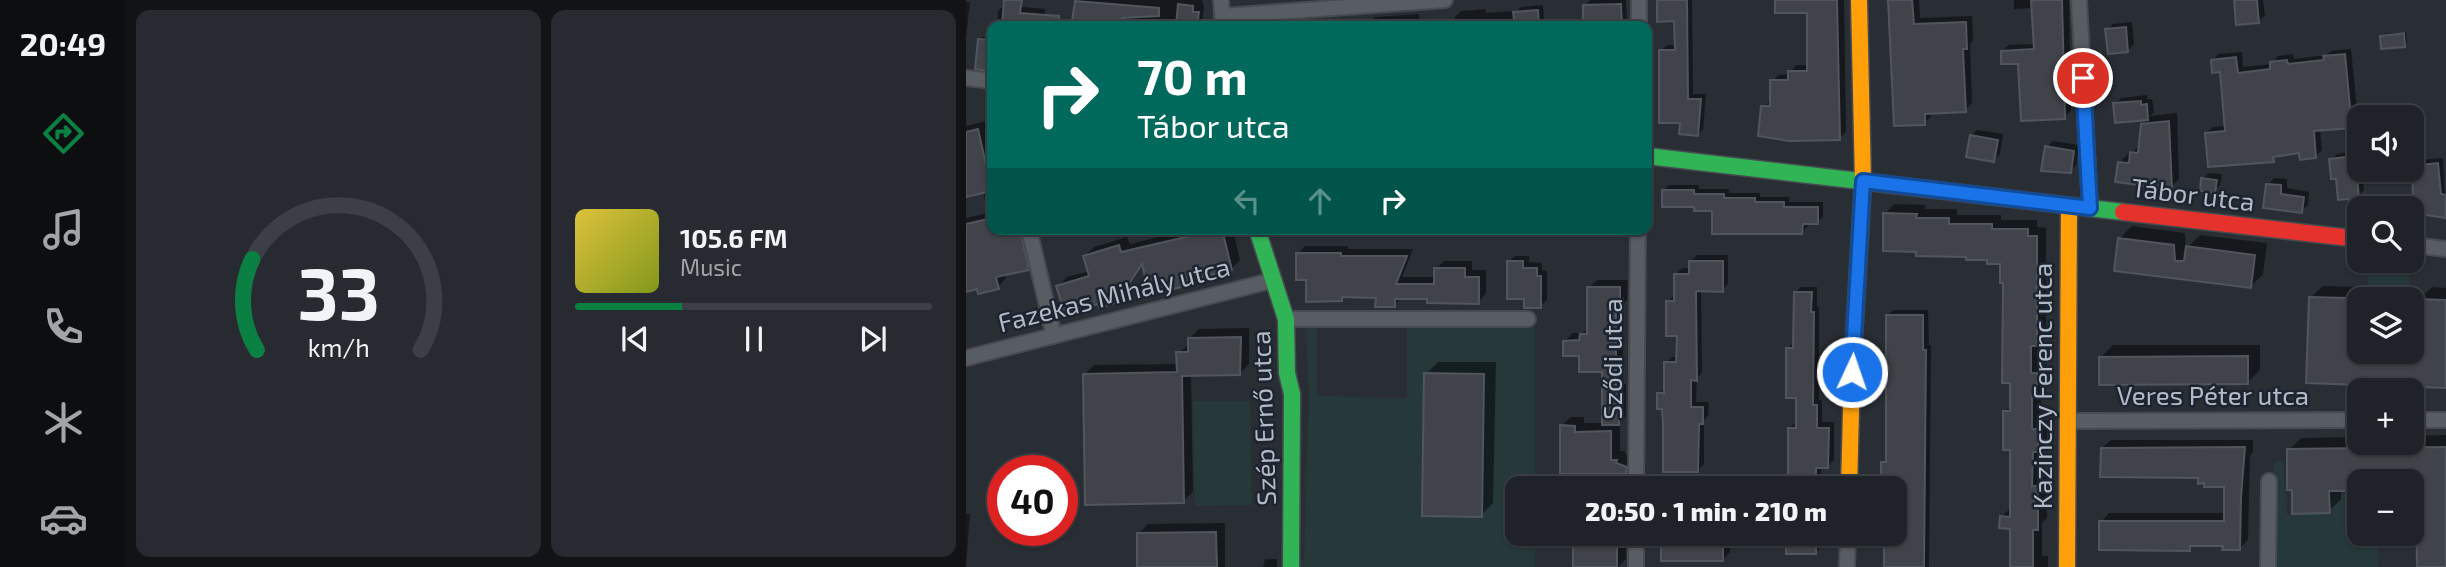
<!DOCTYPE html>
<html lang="en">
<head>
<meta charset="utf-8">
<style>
	:root { --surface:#1f2228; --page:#272a30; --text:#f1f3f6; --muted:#a1a4a8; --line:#3c3f45; --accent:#0b8043 }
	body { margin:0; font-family:"Exo 2",sans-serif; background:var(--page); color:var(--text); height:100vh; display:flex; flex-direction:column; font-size:26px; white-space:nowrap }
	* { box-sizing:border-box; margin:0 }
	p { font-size:23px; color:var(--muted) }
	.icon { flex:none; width:38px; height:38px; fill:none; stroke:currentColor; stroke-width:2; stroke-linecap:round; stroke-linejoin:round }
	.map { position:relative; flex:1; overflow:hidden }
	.details { display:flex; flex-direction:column; gap:10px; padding:10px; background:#111316; width:840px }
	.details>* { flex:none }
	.hud { position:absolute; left:21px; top:21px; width:665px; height:214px; border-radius:14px; box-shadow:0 2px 5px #0004,0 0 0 2px var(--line); background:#00695c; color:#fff; overflow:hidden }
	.buttons { position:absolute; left:1381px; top:105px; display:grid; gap:14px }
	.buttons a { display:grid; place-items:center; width:77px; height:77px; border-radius:14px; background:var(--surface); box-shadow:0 2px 5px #0004,0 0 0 2px var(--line); font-size:35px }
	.speed { position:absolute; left:21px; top:455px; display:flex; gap:14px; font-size:35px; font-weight:700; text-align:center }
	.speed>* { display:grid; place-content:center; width:91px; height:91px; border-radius:50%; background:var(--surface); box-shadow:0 2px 5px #0004,0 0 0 2px var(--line); line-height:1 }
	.speed .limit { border:10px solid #d22; background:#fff; color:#111 }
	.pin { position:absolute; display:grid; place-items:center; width:60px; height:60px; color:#fff; margin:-30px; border:4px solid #fff; border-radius:50%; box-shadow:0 2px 7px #0007 }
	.me { position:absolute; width:77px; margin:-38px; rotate:3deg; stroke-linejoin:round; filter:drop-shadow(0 0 5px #0008) }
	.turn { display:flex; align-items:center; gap:24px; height:147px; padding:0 35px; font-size:32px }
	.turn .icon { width:91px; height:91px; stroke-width:2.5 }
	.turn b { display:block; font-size:49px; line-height:60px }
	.lanes { display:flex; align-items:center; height:66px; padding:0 35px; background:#0003; justify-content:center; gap:35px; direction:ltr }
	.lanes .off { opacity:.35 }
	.details .tile { flex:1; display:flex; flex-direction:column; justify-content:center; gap:10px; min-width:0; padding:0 24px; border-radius:14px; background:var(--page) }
	.details .dial { align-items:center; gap:0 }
	.dial svg { height:182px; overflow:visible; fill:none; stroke:var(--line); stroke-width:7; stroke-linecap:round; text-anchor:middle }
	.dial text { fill:var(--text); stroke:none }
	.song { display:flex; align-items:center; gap:21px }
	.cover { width:84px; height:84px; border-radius:10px; background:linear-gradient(135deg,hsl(50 70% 55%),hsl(70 70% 35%)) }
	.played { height:7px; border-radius:4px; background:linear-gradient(90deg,var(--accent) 30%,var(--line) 30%) }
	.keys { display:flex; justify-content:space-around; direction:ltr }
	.details .tiles { flex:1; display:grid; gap:10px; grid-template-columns:repeat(2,1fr) }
	.trip { position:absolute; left:539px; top:476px; width:402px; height:70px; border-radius:14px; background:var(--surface); box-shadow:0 2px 5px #0004,0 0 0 2px var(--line); font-weight:800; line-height:70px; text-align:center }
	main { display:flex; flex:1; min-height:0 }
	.tabs { display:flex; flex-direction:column; width:126px; justify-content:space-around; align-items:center; background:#0c0e10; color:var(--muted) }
	.tabs .icon { width:49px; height:49px }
	.tabs .on { color:var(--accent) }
	.tabs b { font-size:32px; color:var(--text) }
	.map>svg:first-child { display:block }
	.green { fill:#26383a }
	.shadow { fill:#0007 }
	.building { fill:#40444a; stroke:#51555d; stroke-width:2 }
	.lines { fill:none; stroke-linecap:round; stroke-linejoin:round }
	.street-casing { stroke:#474a50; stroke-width:18 }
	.fast-casing { stroke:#474a50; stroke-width:19 }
	.slow-casing { stroke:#474a50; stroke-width:19 }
	.jam-casing { stroke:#474a50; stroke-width:19 }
	.street { stroke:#585c63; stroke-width:14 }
	.fast { stroke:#30b455; stroke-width:16 }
	.slow { stroke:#ff9f0a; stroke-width:16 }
	.jam { stroke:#e5322d; stroke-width:16 }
	.route-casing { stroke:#114b97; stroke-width:18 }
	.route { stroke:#1a73e8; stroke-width:12 }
	.labels { text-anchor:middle; stroke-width:5; stroke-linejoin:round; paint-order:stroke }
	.street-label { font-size:26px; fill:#b3bac6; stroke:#1c242f }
</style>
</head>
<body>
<main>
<nav class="tabs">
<b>20:49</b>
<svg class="icon on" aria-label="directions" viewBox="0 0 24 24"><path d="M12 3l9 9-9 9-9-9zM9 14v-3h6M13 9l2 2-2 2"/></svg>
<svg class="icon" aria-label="music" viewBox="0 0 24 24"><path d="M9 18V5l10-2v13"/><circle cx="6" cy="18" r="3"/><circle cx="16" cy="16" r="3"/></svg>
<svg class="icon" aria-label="phone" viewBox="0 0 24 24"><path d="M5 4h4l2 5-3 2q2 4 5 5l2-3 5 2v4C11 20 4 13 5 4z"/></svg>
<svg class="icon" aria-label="climate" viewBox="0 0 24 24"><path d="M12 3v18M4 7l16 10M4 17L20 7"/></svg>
<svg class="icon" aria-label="car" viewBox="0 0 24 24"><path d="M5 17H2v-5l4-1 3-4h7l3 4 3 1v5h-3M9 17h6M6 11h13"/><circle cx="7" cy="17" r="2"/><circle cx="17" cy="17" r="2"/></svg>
</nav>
<section class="details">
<div class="tiles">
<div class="tile dial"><svg viewBox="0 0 100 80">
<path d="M14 69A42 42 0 1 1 86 69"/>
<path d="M14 69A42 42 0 0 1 12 29" stroke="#0b8043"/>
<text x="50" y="56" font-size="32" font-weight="700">33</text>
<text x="50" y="72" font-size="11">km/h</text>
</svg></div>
<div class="tile">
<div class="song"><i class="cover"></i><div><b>105.6 FM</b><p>Music</p></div></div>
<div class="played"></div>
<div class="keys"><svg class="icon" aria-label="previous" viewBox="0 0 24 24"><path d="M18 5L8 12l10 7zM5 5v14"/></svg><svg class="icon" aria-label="pause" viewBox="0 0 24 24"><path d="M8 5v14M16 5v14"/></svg><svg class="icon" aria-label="next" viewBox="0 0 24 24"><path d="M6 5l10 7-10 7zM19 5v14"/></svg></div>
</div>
</div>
</section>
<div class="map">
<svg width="1480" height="567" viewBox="0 0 1480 567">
	<rect width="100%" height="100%" fill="#292e35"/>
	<!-- green -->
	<path class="green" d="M1402,263H1443V299H1402Z
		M441,325H569V488H551V534H569V567H333V561L338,560L343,397L340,326H351V396L441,398Z
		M284,401L286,505L229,506L227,401Z
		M1308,462H1317L1321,515L1366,514V494H1393V534H1413L1412,567H1306Z"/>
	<!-- shadow -->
	<path class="shadow" d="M112,0H236L238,7L236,26H125V22L110,2Z
		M624,0H660L661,26H488L489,17L495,11L520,9V13L551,11L555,7L577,5L578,22L619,21L618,6Z
		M692,0H726L727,94H740L737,129L731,135L716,121L695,51L701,45H711L710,20Z
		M809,0H878L880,132L873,138L797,107L806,100V81L813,75L824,74L830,65H843V11L809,3Z
		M923,0H953L954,18L1006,16L1007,40L1004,44L1006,103L999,110L965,112V116L958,123Z
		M1048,0H1103L1105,111L1098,117L1054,62L1036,51L1043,45L1069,44L1067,8L1048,9Z
		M1271,0H1297L1299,15L1293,21Z
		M0,2H4L0,38Z
		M38,5L79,9V17L92,18L91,26H31L32,11Z
		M453,14L454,26H404V23L409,17Z
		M1166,22L1168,44L1161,51L1141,30L1147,24Z
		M309,23V26H285L286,25Z
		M1440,32L1441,42L1438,45L1416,36L1418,34Z
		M16,37L26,38L25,55L22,58L13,40Z
		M1385,49L1392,120L1386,126L1354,129L1356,150L1349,157L1335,151L1313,154L1307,160L1240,133L1247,127L1261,126L1255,70L1246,60L1253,54L1276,52L1277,67L1306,64L1312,56L1327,54L1328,59L1361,55L1365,51Z
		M1181,95V99H1186L1188,112L1184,116L1211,113L1213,179L1205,187L1154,162L1162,154H1166L1174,144L1177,124L1183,118L1151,121L1149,104L1155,98Z
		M20,121L26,147V229H64L71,259L62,268L39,273L40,278L32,287L0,290V218L22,213L17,191L0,190V126Z
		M1011,130L1037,134L1034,154L1028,160L1005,136Z
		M1087,141L1113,145L1110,165L1104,171L1081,147Z
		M1393,151V170H1396L1398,190L1392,196L1371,177L1365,160L1371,154Z
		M1477,158L1480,216L1446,211L1445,199L1449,195L1446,167L1452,160Z
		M1243,173L1256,174L1254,185L1248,191L1237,179Z
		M1308,178L1321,179V188L1343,192L1342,205L1335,211L1302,185Z
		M703,185H733V189H763V193H794V197H823V202H857V217L851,222H842V226L836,232L730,206L698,191Z
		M928,204L959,205V209H991V215H1035V220H1071V227L1080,228V334L1074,340V364H1080V384L1075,389V420H1081V440L1076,445L1075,477H1081V518L1076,523V556H1082V567H1046V527L1035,517L1046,507L1045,448L1039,412L1046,405L1036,262L1001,255L919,214Z
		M1166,226L1219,233L1220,249L1234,235L1301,243L1297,274L1284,287L1150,269L1154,238Z
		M224,229H267L274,260L265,269L227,277L220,285L177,264L167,281L148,302H133L92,287L101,277L124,271L119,256L128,247L161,237L164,244Z
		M339,246H382V249H447L436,277H470V269L478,261H506V270H520V294L512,302L436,297L428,305L411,296L380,295L375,300L342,278L332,254Z
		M731,255H762V284L756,290H735L736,373L731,378L730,402H743L742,416L738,420V464L732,470L697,407L693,394L700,387V363L706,357H712V334L702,302L708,295L709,275L716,268H725V261Z
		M549,256H563V262L576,263V270L581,271V300L574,306L560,297L542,262Z
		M631,280H662L661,300L657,305V384H660V416L654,422V451H659V454L669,458V463L660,472L595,426L605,417H618V423H637V370L599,341L607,333H617L623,327V288Z
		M1357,286L1393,287L1391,331H1393V352H1446V333H1452L1453,300L1466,287L1480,288V386L1341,382L1344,298Z
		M835,287H851V307H853V400H856V422H868V460L862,466H855V488H824V428L830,422L832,396L822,348L829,342V293Z
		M927,310H962L963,345H965L963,567H920V534H929V488H920L917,463L921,459V316Z
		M283,328V364L274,373L225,374L227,492L217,501L119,374L128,365L212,364V353L224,344V338L233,329Z
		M1147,345H1294V370L1281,383L1135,357Z
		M472,362H530L527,503L515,515L460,374Z
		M1480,435V567H1453L1452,488H1446V481H1393V489H1375V499L1363,511L1328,489L1323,450L1335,438L1393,437V443H1446V436Z
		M1145,440H1287V452L1284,455L1282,540L1274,548L1258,544H1228L1223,549L1135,522L1143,513H1260V485L1136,448Z
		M712,478L738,488H703Z
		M0,514H4L0,567Z
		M259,523V567H173L172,534L182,524Z
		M619,534L660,536V559L652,567H608V546Z
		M697,534H764V552L757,560H697Z
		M822,534H855V547L849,553H821Z
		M299,559H311V567H297Z"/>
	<!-- building -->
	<path class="building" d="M38,0H56L54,13L93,16V26H36Z
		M691,0H721L722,99H735L732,136L713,134L714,123H693V50H709L708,21L691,22Z
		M809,0H871L874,140L823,141L792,136L795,106H804V80H822V71H841V13H809Z
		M922,0H946L948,24L1000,22L1001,49H997L1000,112L959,114V125L928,126Z
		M1065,0H1096L1099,119L1055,121L1052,64H1035V51L1068,49Z
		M1268,0H1291L1293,23L1270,25Z
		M109,1L193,8V16L156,18L155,26H123V24L106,22Z
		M212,4L227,6V12H233L231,26H210Z
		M655,4L656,26H617V5Z
		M572,10L573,26H549L547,12Z
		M1160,27L1162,52L1142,54L1139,29Z
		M1438,33L1439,47L1415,49L1414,36Z
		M12,39L25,40L21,71L9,69Z
		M1379,54L1386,128L1348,131L1350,158L1334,160L1333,153L1307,157L1308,162L1242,167L1239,133L1259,131L1254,72L1246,73L1245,60L1270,57L1272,73L1304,69V62L1321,60L1322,64L1358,60L1357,56Z
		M1175,101V105L1181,104L1182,120L1149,123L1147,103Z
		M1203,121L1206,189L1149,182L1152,162L1163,163L1164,152L1172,153L1175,124Z
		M12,129L21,169L26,168V191L0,197V132Z
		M1004,135L1032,140L1028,162L1000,157Z
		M1079,146L1108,151L1105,173L1075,171Z
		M1389,156L1393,198L1372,200L1370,179H1365L1363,159Z
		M1472,163L1475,194L1480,195V218L1446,213V198H1447L1446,166Z
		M1235,178L1251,180L1249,193L1234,191Z
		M1300,184L1315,185V194L1338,197L1336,213L1297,208Z
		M696,190H728V194H758V198H789V202H818V207H852V224H837L836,234H746V211H728V207H696Z
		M917,213L951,214L950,218H983V224H1026V229H1062V236H1071V346H1065V373H1071V395H1066V429H1072V452H1067L1066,486H1072V530H1067V567H1044V529L1033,528L1034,516L1044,517V450H1037V411H1044V383H1036L1037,283H1034V264H1021V260H1000V257L950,256V252L917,251Z
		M26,218V229H54L63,270L30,277L33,289L12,294L11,289L0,292V224Z
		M222,229H256L266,270L224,280L219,281L220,286L187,294L186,289L182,290L176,264L158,292L146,295L149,303L133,308L132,304L99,314L90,286L123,276L117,256L153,245L155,252L224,236Z
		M1152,238L1208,245L1209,261H1218L1220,246L1289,255L1285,288L1148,271Z
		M330,253H375V256H441L430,284H468V268H499V277H513V304L461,303V299H429V307H409L410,298L376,297V301L340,302V280H330Z
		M541,261H557V268H571V276H575V308H558V299H541Z
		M723,261H757V292L730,291L731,381L725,380V407H737V424H733L732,472H697V424L696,409H691V393H698V362H710L711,336H700V301H708V274H723Z
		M621,287H654V310H650V391H653V425H636V372H613V356H597V341L613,340L614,334H621Z
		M828,292H846L845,312H848L847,405H851V428H863L862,468H850V488H822V428H830V398H820V348H827Z
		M1343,297L1381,298L1380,343H1393V352H1446V345H1450L1452,299L1480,300V388L1340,383Z
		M920,315H957V350H960L958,567H918V534H929V481L915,480V462H920Z
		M275,337L274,375L216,376L218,503L119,505L117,374L211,372L210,352H222V338Z
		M1282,356V384L1133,385V357Z
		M458,373L518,374L516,517L456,516Z
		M594,425L609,426V432L645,431V460H651L650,463L661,467L660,474H594Z
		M1279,447L1275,497L1274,550H1256L1257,546H1224V551L1133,550V521H1258V487H1238V483L1232,484V478L1134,477L1135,448Z
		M1480,447V567H1451L1450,490H1446V481H1393V491H1363L1364,513L1326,514V490H1321V449Z
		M250,532L251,567H171V533Z
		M695,534L757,535V561H695Z
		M820,534H850V554H820Z
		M615,535H638V545H651V567H607V545L615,546Z"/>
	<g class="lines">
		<defs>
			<path id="street" d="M255,0L257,26
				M1113,0L1124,208
				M256,16L479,0
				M673,26V0
				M0,78L26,81
				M63,229L88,336
				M1446,245L1480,249
				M320,319H562
				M0,358L308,280
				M1446,420H1480
				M1102,421L1393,420
				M670,488L672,229
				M670,567V534
				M881,567L882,534
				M1302,567L1303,481"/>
			<path id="fast" d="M681,156L1157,212
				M291,229L320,319L321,373L326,394L325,567"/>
			<path id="slow" d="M883,488L886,372L897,182L893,0
				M1101,567L1103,206"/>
			<path id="jam" d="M1157,212L1393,239"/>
		</defs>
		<!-- street casing -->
		<use href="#street" class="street-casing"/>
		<!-- fast casing -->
		<use href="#fast" class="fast-casing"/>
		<!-- slow casing -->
		<use href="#slow" class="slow-casing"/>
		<!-- jam casing -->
		<use href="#jam" class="jam-casing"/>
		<!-- street -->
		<use href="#street" class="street"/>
		<!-- fast -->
		<use href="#fast" class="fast"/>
		<!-- slow -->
		<use href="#slow" class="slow"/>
		<!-- jam -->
		<use href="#jam" class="jam"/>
	</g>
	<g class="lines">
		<defs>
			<path id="route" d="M886,372L897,181L1124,208L1117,78"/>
		</defs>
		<!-- route casing -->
		<use href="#route" class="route-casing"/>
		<!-- route -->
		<use href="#route" class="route"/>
	</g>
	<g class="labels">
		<!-- street labels -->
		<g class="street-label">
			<text transform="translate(1227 195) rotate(7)" y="9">Tábor utca</text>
			<text transform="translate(148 295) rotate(-14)" y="9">Fazekas Mihály utca</text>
			<text transform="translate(647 359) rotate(-90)" y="9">Sződi utca</text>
			<text transform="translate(1077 386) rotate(-90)" y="9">Kazinczy Ferenc utca</text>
			<text x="1247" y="405">Veres Péter utca</text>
			<text transform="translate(298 418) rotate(-92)" y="9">Szép Ernő utca</text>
		</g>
	</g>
</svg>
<div class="buttons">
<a><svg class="icon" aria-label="sound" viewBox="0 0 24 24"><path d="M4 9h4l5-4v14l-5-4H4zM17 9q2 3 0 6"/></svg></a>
<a><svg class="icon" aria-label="search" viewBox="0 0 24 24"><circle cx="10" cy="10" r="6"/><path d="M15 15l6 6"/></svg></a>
<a><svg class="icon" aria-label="layers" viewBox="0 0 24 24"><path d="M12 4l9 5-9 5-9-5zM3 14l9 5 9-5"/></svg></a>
<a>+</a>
<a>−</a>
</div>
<div class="speed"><div class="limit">40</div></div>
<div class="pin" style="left:1117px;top:78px;background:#d93025"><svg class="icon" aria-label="arrive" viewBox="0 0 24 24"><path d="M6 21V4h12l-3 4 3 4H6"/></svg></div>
<svg class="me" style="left:886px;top:372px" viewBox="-20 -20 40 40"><circle r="17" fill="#1a73e8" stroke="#fff" stroke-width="3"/><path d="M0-11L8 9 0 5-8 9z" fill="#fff"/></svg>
<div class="trip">20:50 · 1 min · 210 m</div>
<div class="hud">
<div class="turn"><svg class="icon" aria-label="right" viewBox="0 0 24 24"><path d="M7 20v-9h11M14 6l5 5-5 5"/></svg><div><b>70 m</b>Tábor utca</div></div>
<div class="lanes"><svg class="icon off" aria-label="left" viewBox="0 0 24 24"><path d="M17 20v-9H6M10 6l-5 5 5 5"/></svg><svg class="icon off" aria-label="ahead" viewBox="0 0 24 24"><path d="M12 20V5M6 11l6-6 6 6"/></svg><svg class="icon" aria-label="right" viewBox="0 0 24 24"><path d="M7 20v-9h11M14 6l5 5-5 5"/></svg></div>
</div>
</div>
</main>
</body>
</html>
